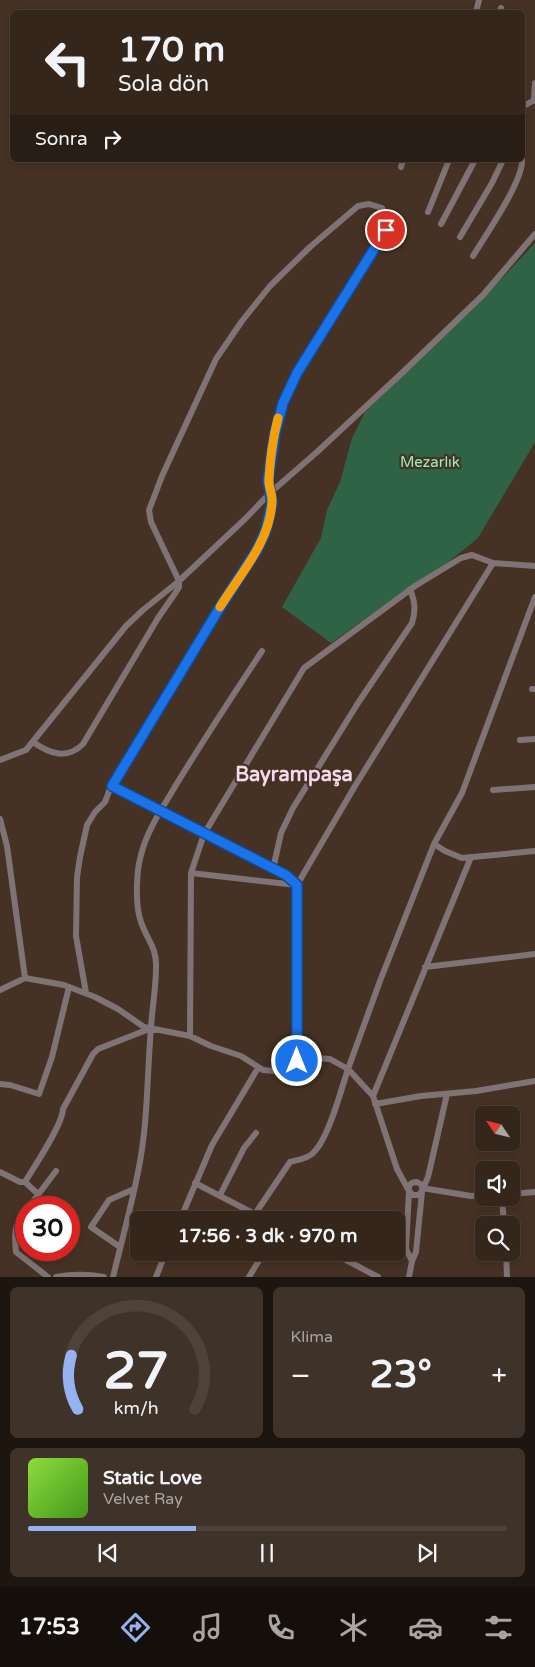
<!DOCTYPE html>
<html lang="tr">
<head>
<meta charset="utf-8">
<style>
	:root { --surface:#34261b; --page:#3f3228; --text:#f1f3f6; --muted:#a9a5a3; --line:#4e433a; --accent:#95b2f1 }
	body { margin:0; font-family:"Varela Round",sans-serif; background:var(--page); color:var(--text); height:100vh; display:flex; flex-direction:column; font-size:19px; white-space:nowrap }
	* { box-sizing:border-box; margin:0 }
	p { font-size:16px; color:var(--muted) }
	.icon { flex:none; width:28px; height:28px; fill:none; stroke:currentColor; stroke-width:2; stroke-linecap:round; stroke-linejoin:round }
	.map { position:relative; height:1277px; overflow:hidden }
	.side { display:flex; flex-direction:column; gap:10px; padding:10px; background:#1d150f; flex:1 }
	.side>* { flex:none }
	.banner { position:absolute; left:10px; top:10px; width:515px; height:152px; border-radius:8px; box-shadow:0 2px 8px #0003,0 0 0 1px var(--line); background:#34261b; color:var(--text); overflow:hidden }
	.needle { width:32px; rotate:305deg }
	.tools { position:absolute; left:475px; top:1106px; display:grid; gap:10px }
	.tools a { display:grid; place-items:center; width:45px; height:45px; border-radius:8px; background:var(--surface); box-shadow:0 2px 8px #0003,0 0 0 1px var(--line); font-size:25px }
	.speed { position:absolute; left:15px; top:1196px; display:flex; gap:10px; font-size:25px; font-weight:700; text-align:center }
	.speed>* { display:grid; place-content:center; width:65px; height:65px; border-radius:50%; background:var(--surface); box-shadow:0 2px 8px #0003,0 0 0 1px var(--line); line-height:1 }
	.speed .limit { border:8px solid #d22; background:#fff; color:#111 }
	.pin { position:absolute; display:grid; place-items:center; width:42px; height:42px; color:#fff; margin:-21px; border:2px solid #fff; border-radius:50%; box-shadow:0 1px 5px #0007 }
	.me { position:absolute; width:55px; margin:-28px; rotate:0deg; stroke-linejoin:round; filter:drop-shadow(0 0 4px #0008) }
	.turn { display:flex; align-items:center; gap:18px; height:105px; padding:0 25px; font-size:22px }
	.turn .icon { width:65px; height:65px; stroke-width:2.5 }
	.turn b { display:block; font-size:35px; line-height:42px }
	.then { display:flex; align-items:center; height:48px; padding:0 25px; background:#0003; gap:10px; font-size:19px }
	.big { font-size:38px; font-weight:700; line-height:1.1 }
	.side .widget { flex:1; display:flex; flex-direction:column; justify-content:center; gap:8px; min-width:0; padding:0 18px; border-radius:8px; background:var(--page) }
	.side .dial { align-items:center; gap:0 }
	.dial svg { height:130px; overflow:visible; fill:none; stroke:var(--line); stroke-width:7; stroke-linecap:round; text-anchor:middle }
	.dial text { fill:var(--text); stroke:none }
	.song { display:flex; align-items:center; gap:15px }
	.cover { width:60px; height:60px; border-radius:8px; background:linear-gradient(135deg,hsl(90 70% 55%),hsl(100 70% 35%)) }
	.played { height:5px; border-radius:2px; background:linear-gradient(90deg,var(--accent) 35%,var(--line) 35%) }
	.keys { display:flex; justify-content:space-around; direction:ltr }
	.heat { display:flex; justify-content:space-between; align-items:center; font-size:28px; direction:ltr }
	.side .tiles { flex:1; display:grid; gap:10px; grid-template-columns:1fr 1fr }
	.widget:last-child { grid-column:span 2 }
	.trip { position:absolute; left:130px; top:1211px; width:275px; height:50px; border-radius:8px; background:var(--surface); box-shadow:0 2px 8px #0003,0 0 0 1px var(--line); font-weight:700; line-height:50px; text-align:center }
	.menu { display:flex; height:80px; justify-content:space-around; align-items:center; background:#150f0b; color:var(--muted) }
	.menu .icon { width:35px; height:35px }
	.menu .active { color:var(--accent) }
	.menu b { font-size:22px; color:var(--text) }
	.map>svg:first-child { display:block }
	.green { fill:#2f6346 }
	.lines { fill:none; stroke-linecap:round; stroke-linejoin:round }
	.street { stroke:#807376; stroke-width:6 }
	.route-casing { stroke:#114b97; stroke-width:12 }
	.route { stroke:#1a73e8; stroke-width:9 }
	.slow { stroke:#f59e0b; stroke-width:9 }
	.labels { text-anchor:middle; stroke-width:4.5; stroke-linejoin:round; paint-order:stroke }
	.park-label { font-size:15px; fill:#97edb9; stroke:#463224 }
	.district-label { font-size:20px; font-weight:bold; fill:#f7d9e9; stroke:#463224 }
</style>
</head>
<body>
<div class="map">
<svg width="535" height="1277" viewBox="0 0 535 1277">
	<rect width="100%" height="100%" fill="#463224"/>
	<!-- green -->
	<path class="green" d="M535,243V442L478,538L446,564L409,587L331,643L282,607L321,538L327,510L340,482L352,438L365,412L504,276Z"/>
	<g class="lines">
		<!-- street -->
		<path class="street" d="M476,12L479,0
			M500,12L501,8
			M534,100L535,83
			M522,107L534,100
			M401,167L403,160
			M428,212L449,160
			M441,224L475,160
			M460,237L492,183L503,160
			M473,256C485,236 525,179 522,158
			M532,689H535
			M520,740L535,739
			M33,742C50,754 67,760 83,744L158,618L176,592L179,587V581L151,522L149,510L162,476L216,359L242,321L270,286L310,247L358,206L369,204L382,208L387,217L388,222L386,229L297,373L283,403L275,433L268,480L272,503L262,540L111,786L105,802L95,812L87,825L80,857L77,877L76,936L86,993
			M0,760L26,750L126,626L143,610L179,581L245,519L271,492L317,452L403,372L483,295L535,234
			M111,786L286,875L297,885
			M493,790L535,787
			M0,819L7,846L25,978
			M434,844L445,851L462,858L535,851
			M273,869L281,833L293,808L358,703L412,623C416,610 415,602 410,589
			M191,873L296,885
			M425,967L535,954
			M0,990L25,978L64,985L95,997L118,1009L144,1027L190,1036L211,1046L241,1056L263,1070L276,1071L297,1061L315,1058L330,1059L348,1069L380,981L434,844L462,793L535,597
			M190,1036L191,873L204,834L304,668L415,586L461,558L472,555L493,563L535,566
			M297,1061V885L355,786L493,563
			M0,1084L10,1085L39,1094L52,1057L69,987
			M447,1094L428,1177C425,1183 423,1191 419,1195H413L409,1191C408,1185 411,1182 417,1182L422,1185V1188L471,1196L484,1195
			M373,1096L471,857
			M375,1104L421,1096L476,1091L535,1081
			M0,1172L20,1182H25L38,1194
			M25,1182C34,1167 63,1124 63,1109L93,1054L98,1049L149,1029
			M195,1183L255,1214L260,1220
			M511,1194L535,1192
			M220,1195L244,1148L256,1133
			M502,1198L504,1225
			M28,1208L56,1171
			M26,1210C14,1226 14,1233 16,1252L48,1277
			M255,1214L290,1162C297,1160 306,1159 312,1154C328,1141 341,1090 348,1069L373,1096L397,1169L409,1191L406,1249L412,1261L409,1277
			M180,1220L212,1145L258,1068
			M120,1247L91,1227L109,1200L134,1189
			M331,1252L378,1277
			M506,1252L507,1277
			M412,1261L416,1252L422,1192
			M56,1277C72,1274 88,1274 104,1277
			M113,1277C122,1240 132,1204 139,1167C148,1121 147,1074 151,1028C152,1008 156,988 156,968C157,947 147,940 141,922C135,906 136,872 141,855C147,830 163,807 176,785C204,739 233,695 262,651
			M156,1277L166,1252
			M249,1277L264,1252"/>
	</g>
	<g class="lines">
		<defs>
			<path id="route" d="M297,1061V885L286,875L112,786L222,604L257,550L266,530L272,503L268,480L275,433L283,403L297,373L386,230"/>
		</defs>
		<!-- route casing -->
		<use href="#route" class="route-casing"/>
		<!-- route -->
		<use href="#route" class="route"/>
		<!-- slow -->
		<path class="slow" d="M220,607C240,574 270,542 272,502C273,494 268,487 269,479C270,459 273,438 278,418"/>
	</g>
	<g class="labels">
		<!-- park labels -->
		<g class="park-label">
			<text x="430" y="467">Mezarlık</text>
		</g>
		<!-- district labels -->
		<g class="district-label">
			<text x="294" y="781">Bayrampaşa</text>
		</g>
	</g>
</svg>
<div class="tools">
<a><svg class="needle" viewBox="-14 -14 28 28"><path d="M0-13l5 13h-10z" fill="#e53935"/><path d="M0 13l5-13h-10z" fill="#a9a5a3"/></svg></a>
<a><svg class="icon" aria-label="sound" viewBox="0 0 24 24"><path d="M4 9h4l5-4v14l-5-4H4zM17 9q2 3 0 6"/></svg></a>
<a><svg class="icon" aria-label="search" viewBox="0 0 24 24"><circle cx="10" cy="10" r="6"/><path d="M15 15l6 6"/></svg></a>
</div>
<div class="speed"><div class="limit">30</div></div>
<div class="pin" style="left:386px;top:230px;background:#d93025"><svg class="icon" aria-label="arrive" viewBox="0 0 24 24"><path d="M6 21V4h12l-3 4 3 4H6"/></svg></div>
<svg class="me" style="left:297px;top:1061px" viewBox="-20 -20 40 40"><circle r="17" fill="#1a73e8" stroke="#fff" stroke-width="3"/><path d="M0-11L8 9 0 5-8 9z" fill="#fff"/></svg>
<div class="trip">17:56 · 3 dk · 970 m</div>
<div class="banner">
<div class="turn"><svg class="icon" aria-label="left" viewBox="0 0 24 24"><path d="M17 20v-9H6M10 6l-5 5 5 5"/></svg><div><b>170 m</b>Sola dön</div></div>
<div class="then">Sonra<svg class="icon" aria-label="right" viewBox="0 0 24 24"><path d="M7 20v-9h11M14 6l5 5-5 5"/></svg></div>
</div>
</div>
<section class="side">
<div class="tiles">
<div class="widget dial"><svg viewBox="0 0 100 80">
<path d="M14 69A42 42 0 1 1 86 69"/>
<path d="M14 69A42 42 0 0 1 10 36" stroke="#95b2f1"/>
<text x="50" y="56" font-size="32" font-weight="700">27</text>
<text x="50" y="72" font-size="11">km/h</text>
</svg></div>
<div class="widget"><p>Klima</p>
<div class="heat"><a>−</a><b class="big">23°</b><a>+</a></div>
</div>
<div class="widget">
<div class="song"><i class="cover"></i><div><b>Static Love</b><p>Velvet Ray</p></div></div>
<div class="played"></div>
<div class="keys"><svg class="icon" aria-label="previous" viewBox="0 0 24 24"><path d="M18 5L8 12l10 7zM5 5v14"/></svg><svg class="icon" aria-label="pause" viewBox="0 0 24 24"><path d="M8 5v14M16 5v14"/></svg><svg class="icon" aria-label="next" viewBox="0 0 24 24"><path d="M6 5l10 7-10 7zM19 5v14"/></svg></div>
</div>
</div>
</section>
<nav class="menu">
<b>17:53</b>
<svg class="icon active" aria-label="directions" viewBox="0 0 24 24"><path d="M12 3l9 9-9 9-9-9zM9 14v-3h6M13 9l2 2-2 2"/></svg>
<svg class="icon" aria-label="music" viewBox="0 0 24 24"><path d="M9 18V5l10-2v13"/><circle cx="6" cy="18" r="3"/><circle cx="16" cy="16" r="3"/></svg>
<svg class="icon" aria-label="phone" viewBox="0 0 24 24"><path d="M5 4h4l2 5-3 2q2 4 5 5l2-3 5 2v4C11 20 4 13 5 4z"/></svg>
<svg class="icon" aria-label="climate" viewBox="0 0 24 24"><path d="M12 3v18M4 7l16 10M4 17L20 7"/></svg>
<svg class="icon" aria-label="car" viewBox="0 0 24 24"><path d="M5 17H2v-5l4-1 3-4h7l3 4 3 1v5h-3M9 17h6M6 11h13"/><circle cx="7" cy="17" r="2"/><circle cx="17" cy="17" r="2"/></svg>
<svg class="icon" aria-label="filters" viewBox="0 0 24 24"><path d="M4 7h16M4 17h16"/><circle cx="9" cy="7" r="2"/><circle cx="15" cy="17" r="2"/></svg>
</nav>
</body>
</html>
